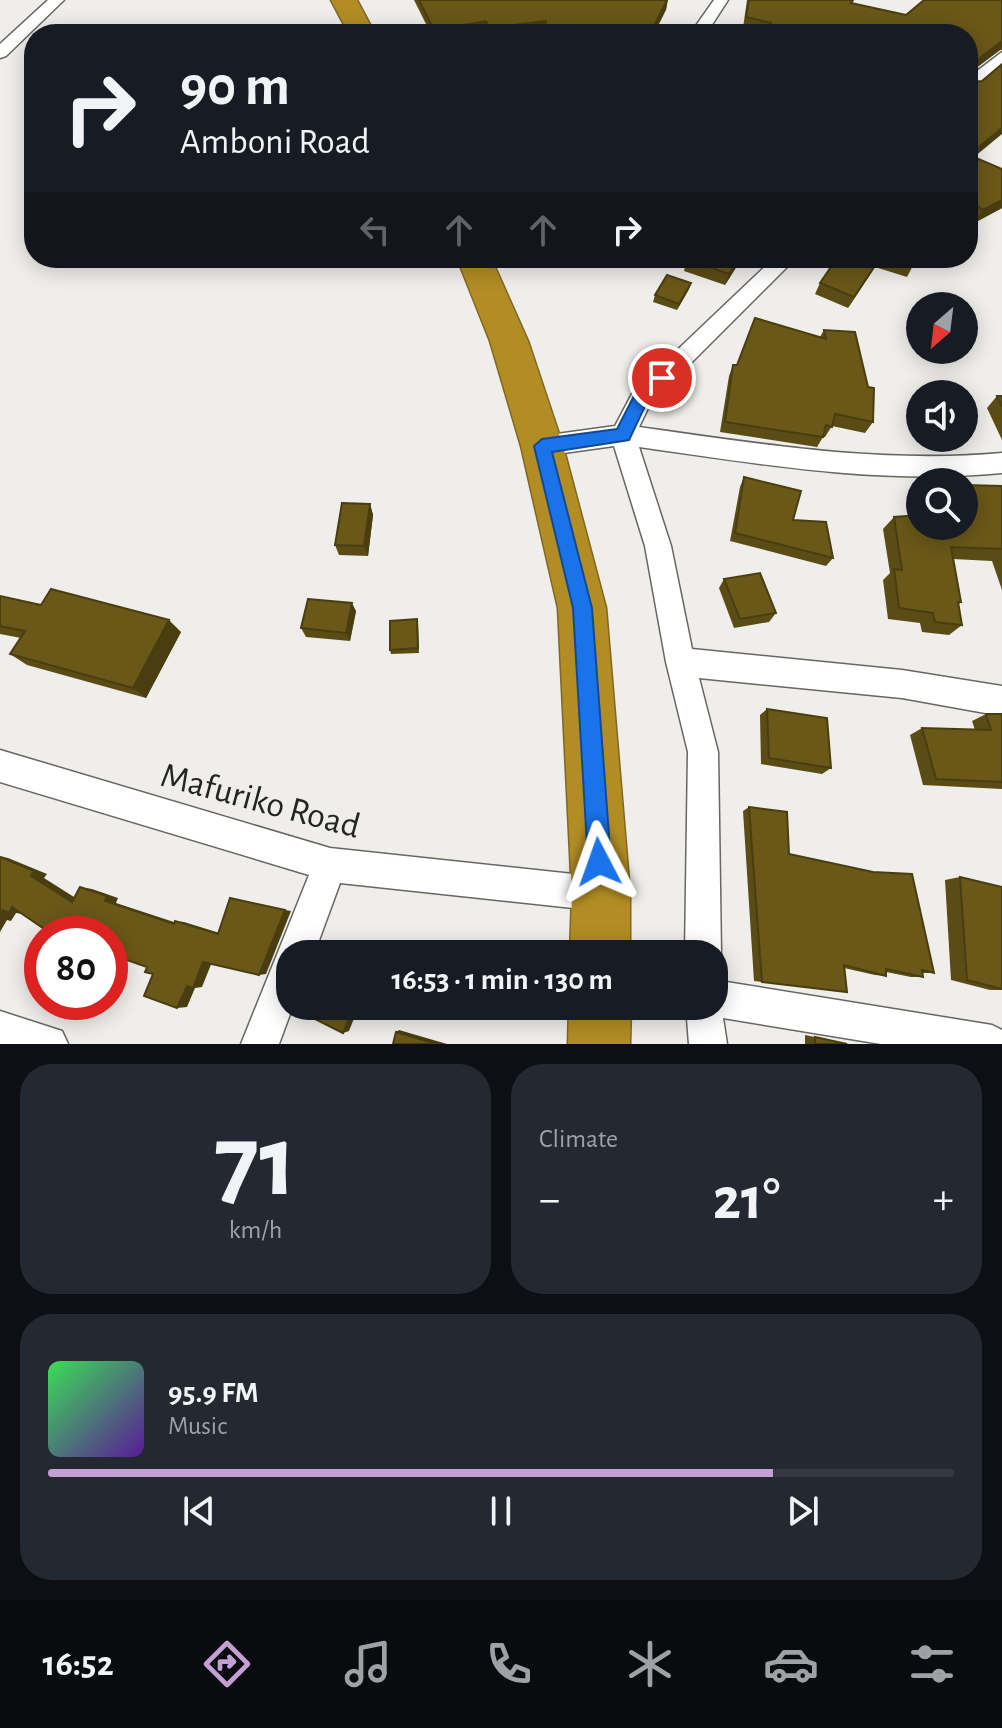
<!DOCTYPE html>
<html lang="en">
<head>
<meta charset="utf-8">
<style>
	:root { --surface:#171b24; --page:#242831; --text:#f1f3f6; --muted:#9ea1a6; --line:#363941; --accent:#c39fd3 }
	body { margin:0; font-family:"Alegreya Sans",sans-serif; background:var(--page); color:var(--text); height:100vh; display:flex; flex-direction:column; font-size:30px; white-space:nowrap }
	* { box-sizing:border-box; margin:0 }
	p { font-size:26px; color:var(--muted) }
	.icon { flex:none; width:44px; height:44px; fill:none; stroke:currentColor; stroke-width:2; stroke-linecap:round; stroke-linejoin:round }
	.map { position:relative; height:1044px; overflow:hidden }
	.side { display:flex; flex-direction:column; gap:20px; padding:20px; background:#0d0f14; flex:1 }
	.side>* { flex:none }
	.banner { position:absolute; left:24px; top:24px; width:954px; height:244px; border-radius:32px; box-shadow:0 4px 20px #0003; background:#171b24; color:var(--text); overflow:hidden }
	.needle { width:52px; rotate:208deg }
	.controls { position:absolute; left:906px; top:292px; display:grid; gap:16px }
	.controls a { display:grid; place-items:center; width:72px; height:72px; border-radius:50%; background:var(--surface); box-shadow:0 4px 20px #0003; font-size:40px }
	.speed { position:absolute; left:24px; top:916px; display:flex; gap:16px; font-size:40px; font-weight:700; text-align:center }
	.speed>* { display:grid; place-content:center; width:104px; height:104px; border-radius:50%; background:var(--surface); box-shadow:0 4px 20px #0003; line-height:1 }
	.speed .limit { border:12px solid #d22; background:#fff; color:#111 }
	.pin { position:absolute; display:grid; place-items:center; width:68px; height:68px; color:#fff; margin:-34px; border:4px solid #fff; border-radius:50%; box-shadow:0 2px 8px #0007 }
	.me { position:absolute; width:88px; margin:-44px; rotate:356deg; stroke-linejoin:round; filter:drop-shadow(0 0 6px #0008) }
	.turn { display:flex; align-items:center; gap:28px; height:168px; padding:0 24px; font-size:36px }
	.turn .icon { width:104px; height:104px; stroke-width:2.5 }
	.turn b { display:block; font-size:56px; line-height:68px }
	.lanes { display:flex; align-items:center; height:76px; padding:0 24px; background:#0003; justify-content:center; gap:40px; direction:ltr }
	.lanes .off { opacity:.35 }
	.big { font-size:60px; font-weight:700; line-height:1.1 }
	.side .widget { flex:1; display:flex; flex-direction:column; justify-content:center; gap:12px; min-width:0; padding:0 28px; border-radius:32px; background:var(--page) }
	.side .dial { align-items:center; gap:0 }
	.dial b { font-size:104px; line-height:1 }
	.song { display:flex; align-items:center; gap:24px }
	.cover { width:96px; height:96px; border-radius:12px; background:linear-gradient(135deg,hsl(130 70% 55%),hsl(270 70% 35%)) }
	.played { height:8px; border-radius:4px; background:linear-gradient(90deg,var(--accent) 80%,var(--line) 80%) }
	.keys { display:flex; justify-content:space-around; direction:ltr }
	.heat { display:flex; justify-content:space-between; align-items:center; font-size:44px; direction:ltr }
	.side .tiles { flex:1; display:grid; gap:20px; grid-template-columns:1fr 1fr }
	.widget:last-child { grid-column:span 2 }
	.trip { position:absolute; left:276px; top:940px; width:452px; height:80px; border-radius:32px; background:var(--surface); box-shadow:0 4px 20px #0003; font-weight:700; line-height:80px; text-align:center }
	.dock { display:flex; height:128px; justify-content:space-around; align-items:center; background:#090b0e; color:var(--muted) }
	.dock .icon { width:56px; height:56px }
	.dock .selected { color:var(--accent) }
	.dock b { font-size:36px; color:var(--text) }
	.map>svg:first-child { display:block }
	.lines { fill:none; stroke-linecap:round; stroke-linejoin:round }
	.street-casing { stroke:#676663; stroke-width:3 }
	.highway-casing { stroke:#806823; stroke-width:3 }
	.street { fill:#fff; fill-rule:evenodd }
	.highway { fill:#b28d24; fill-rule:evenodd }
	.wall { fill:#5b4c15 }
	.shaded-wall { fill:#4a3e11 }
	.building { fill:#6a5818; stroke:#4a3e11; stroke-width:2 }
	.route { fill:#1a73e8; stroke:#114b97; stroke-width:2 }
	.labels { text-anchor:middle; stroke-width:8; stroke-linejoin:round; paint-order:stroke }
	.near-street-label { font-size:36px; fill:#242422; stroke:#efeeea }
</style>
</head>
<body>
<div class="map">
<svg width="1002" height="1044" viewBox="0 0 1002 1044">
	<rect width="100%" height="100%" fill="#efeeea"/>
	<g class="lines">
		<defs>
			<path id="street" d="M48,0H64L6,56L0,58V44Z
				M714,0H728L706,34H690Z
				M1002,52V66L974,91L968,92V78Z
				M774,258H796L650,404L639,427C760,444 879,464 1002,453V473C879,485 760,464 639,447L671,546L692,649L902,670L1002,686V716L902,698L699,678L718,752L721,954L714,967V954H685L688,752L666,662L645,546L614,446L542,456L533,453L530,446L533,439L542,436L615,426L633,392Z
				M0,750L330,848L601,877L613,882L618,894L613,906L601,911L340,883L314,954H290V1006H293L279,1044H241L309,875L0,782Z
				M714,980L992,1025L1002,1030V1044H881L723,1018L727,1044H689L686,1006H714Z
				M0,1011L62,1031L68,1044H0Z"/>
			<path id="highway" d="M331,0H357L375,34H349Z
				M457,258H491L528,341L563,446L606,608L630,894V954H570L572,894L558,608L521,446L490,341Z
				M569,1006H631L630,1044H568Z"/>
		</defs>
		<!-- street casing -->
		<use href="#street" class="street-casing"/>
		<!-- highway casing -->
		<use href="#highway" class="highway-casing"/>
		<!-- street -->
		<use href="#street" class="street"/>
		<!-- highway -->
		<use href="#highway" class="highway"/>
	</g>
	<!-- wall -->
	<path class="wall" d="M414,0H668L666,10L538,34H431Z
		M747,0H854L852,3L906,15L1002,0V50H1000L972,71L974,157L1002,169V208L976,222L968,216V34H764L743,28Z
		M687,258H742L725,285L684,271Z
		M837,258H917L907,277L875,267L848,308L815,294L820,283Z
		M689,289L677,310L653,302L655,295Z
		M824,330L873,422L865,433L832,426L825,437H823L817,447L720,432L729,376L733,365H737L820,337Z
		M997,396H1002V440L987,408Z
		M744,477L833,558L826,566L730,541L740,487Z
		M964,485L1002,486V590L992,561L953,559L961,602L958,605L962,625L949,635L922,632L920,623L888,619L883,580L890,573L883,529L894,517L964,526Z
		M370,504L373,515L368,556L339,555L335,545Z
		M724,579L776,613L769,622L734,628L719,588Z
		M0,596L41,605L181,632L146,698L27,665L10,654L21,638L0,634Z
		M356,611L350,641L306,637L301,628Z
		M418,624L419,653L391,654L390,650Z
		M767,709L831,768L822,774L761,764L760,715Z
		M986,714H1002V789L923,785L910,735L922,728L975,730L972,721Z
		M749,807L789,854L934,973H922L923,977H911L886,972V976L875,975L844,968L847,992L754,981L743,811Z
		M960,877L1002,887V990H990L951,980L945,880Z
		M805,1035L849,1044H805Z"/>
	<!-- shaded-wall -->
	<path class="shaded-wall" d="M667,0L666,10L654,34H650Z
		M486,21V33L435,34L434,30Z
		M546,21V33L489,34V28Z
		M1002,41V46L1000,50L968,74L972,64Z
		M1002,128V134L968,162V156Z
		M1002,200V208L976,222L983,210Z
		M739,258H742L725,285L729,274Z
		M880,258L875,267L848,308L854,297Z
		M691,283L689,289L677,310L679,304Z
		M370,504L373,515L368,556L364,546Z
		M352,603L356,611L350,641L346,633Z
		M169,620L181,632L146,698L133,688Z
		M0,856L8,858L47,874L44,878L85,904L72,902Z
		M80,887L92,889L118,898L116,903L183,925L174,924L105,901Z
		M12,907L23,914L16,913L11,921L7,920L0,932V915L3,910Z
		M285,910L291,911L266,974L259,975Z
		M175,921L184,922L226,935L218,934Z
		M203,962H212L202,987L195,988L187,1007L177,1008L187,986Z
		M354,1006H359L349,1031L343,1033Z
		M399,1030L447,1044H436L396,1032Z"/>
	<!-- building -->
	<path class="building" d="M419,0H667L650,34H544L546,21L489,28L486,21L434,30Z
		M749,0H853L851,3L906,15L924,0H1002V41L972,64V82L982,81L1002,64V128L969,155L1002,169V200L983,210L968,199V34H766L771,23L746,17Z
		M687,258H739L729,274L687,259Z
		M837,258H880L854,297L820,283Z
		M889,258H917L914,266Z
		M667,275L691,283L679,304L655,295Z
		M755,318L826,339L824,330L855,332L868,387L874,388L873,422L835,414L832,427L826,425L823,437L725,422L733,365H737Z
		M997,396H1002V407Z
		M744,477L801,491L793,520L826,522L833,558L735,533Z
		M964,485L1002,486V549L951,547L961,602H958L962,625L935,622L933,613L899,608L894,569L902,570L894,517L920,515V526H964V511H965L964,508Z
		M342,503L370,504L364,546L335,545Z
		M760,573L776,613L740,619L724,579Z
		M51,589L169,620L133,688L10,654L25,631L0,626V596L41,605Z
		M308,599L352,603L346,633L301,628Z
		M417,619L418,648L390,650V621Z
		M767,709L827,718L831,768L769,758Z
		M986,714H1002V782L936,779L922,728L991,730Z
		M749,807L787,812L789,854L873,872L912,874L934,973L922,970L923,977L886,969V976L844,965L847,992L762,982Z
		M0,857L34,871L31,876L72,902L80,887L107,896L105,901L174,924L175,921L218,934L230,898L285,910L259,975L203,962L193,988L187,986L177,1008L144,996L153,974L145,972L147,967L110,954V934H50V933L12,907L9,913L3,910L0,915Z
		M960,877L1002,887V989L967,980Z
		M388,947L405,954H385Z
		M313,949L323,954H310Z
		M286,957H290V984L286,983Z
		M313,1006H366L364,1011L354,1006L343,1033L309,1016Z
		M396,1032L436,1044H393Z
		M815,1037L847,1044H815Z"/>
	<!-- route -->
	<path class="route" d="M662,372L670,378L647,402L629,440L552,452L592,608L611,862L608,870L599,874L591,870L588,862L573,608L534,446L542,439L617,429L635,394Z"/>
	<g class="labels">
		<!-- near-street labels -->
		<g class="near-street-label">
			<text transform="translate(261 799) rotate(15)" y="13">Mafuriko Road</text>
		</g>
	</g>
</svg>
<div class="controls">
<a><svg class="needle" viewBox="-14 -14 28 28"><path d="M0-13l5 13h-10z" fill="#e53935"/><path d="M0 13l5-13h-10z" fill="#9ea1a6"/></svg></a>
<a><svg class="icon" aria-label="sound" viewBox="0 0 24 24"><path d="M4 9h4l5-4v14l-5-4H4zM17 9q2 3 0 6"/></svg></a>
<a><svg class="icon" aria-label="search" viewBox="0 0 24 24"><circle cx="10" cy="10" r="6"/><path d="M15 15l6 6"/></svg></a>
</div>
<div class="speed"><div class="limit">80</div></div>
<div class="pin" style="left:662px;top:378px;background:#d93025"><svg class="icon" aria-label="arrive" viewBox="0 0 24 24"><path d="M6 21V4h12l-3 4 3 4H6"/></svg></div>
<svg class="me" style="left:599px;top:862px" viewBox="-20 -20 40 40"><path d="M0-17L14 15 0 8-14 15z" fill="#1a73e8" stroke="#fff" stroke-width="4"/></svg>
<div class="trip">16:53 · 1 min · 130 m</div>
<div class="banner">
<div class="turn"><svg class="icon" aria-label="right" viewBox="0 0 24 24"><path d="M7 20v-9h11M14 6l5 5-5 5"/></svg><div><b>90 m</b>Amboni Road</div></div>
<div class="lanes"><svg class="icon off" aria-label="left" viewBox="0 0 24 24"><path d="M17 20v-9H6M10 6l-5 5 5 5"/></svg><svg class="icon off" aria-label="ahead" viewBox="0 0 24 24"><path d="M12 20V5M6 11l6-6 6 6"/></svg><svg class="icon off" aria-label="ahead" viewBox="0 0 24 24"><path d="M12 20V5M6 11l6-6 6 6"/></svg><svg class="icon" aria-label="right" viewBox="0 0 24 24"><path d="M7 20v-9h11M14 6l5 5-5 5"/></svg></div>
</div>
</div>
<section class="side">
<div class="tiles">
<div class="widget dial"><b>71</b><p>km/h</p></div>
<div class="widget"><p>Climate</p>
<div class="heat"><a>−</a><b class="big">21°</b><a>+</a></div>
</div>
<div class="widget">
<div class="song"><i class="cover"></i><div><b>95.9 FM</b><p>Music</p></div></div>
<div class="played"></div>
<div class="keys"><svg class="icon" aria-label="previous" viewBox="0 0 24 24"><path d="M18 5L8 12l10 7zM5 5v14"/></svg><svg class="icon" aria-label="pause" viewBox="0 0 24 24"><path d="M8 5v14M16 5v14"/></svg><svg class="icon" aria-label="next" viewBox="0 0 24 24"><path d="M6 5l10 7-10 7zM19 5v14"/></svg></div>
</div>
</div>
</section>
<nav class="dock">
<b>16:52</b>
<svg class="icon selected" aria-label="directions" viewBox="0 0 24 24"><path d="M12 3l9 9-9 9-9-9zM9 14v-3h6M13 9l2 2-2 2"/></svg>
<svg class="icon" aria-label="music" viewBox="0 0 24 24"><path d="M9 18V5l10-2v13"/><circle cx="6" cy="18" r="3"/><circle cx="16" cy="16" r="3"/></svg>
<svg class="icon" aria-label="phone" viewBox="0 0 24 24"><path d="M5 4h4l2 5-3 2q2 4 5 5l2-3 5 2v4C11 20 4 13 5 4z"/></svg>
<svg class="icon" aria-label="climate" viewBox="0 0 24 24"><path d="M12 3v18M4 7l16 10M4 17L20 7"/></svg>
<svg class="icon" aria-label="car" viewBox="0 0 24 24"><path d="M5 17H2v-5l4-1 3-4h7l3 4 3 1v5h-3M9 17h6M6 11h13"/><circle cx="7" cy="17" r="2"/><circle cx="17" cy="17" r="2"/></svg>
<svg class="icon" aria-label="filters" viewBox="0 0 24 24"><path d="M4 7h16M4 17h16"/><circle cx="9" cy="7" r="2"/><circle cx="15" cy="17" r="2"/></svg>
</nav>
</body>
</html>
